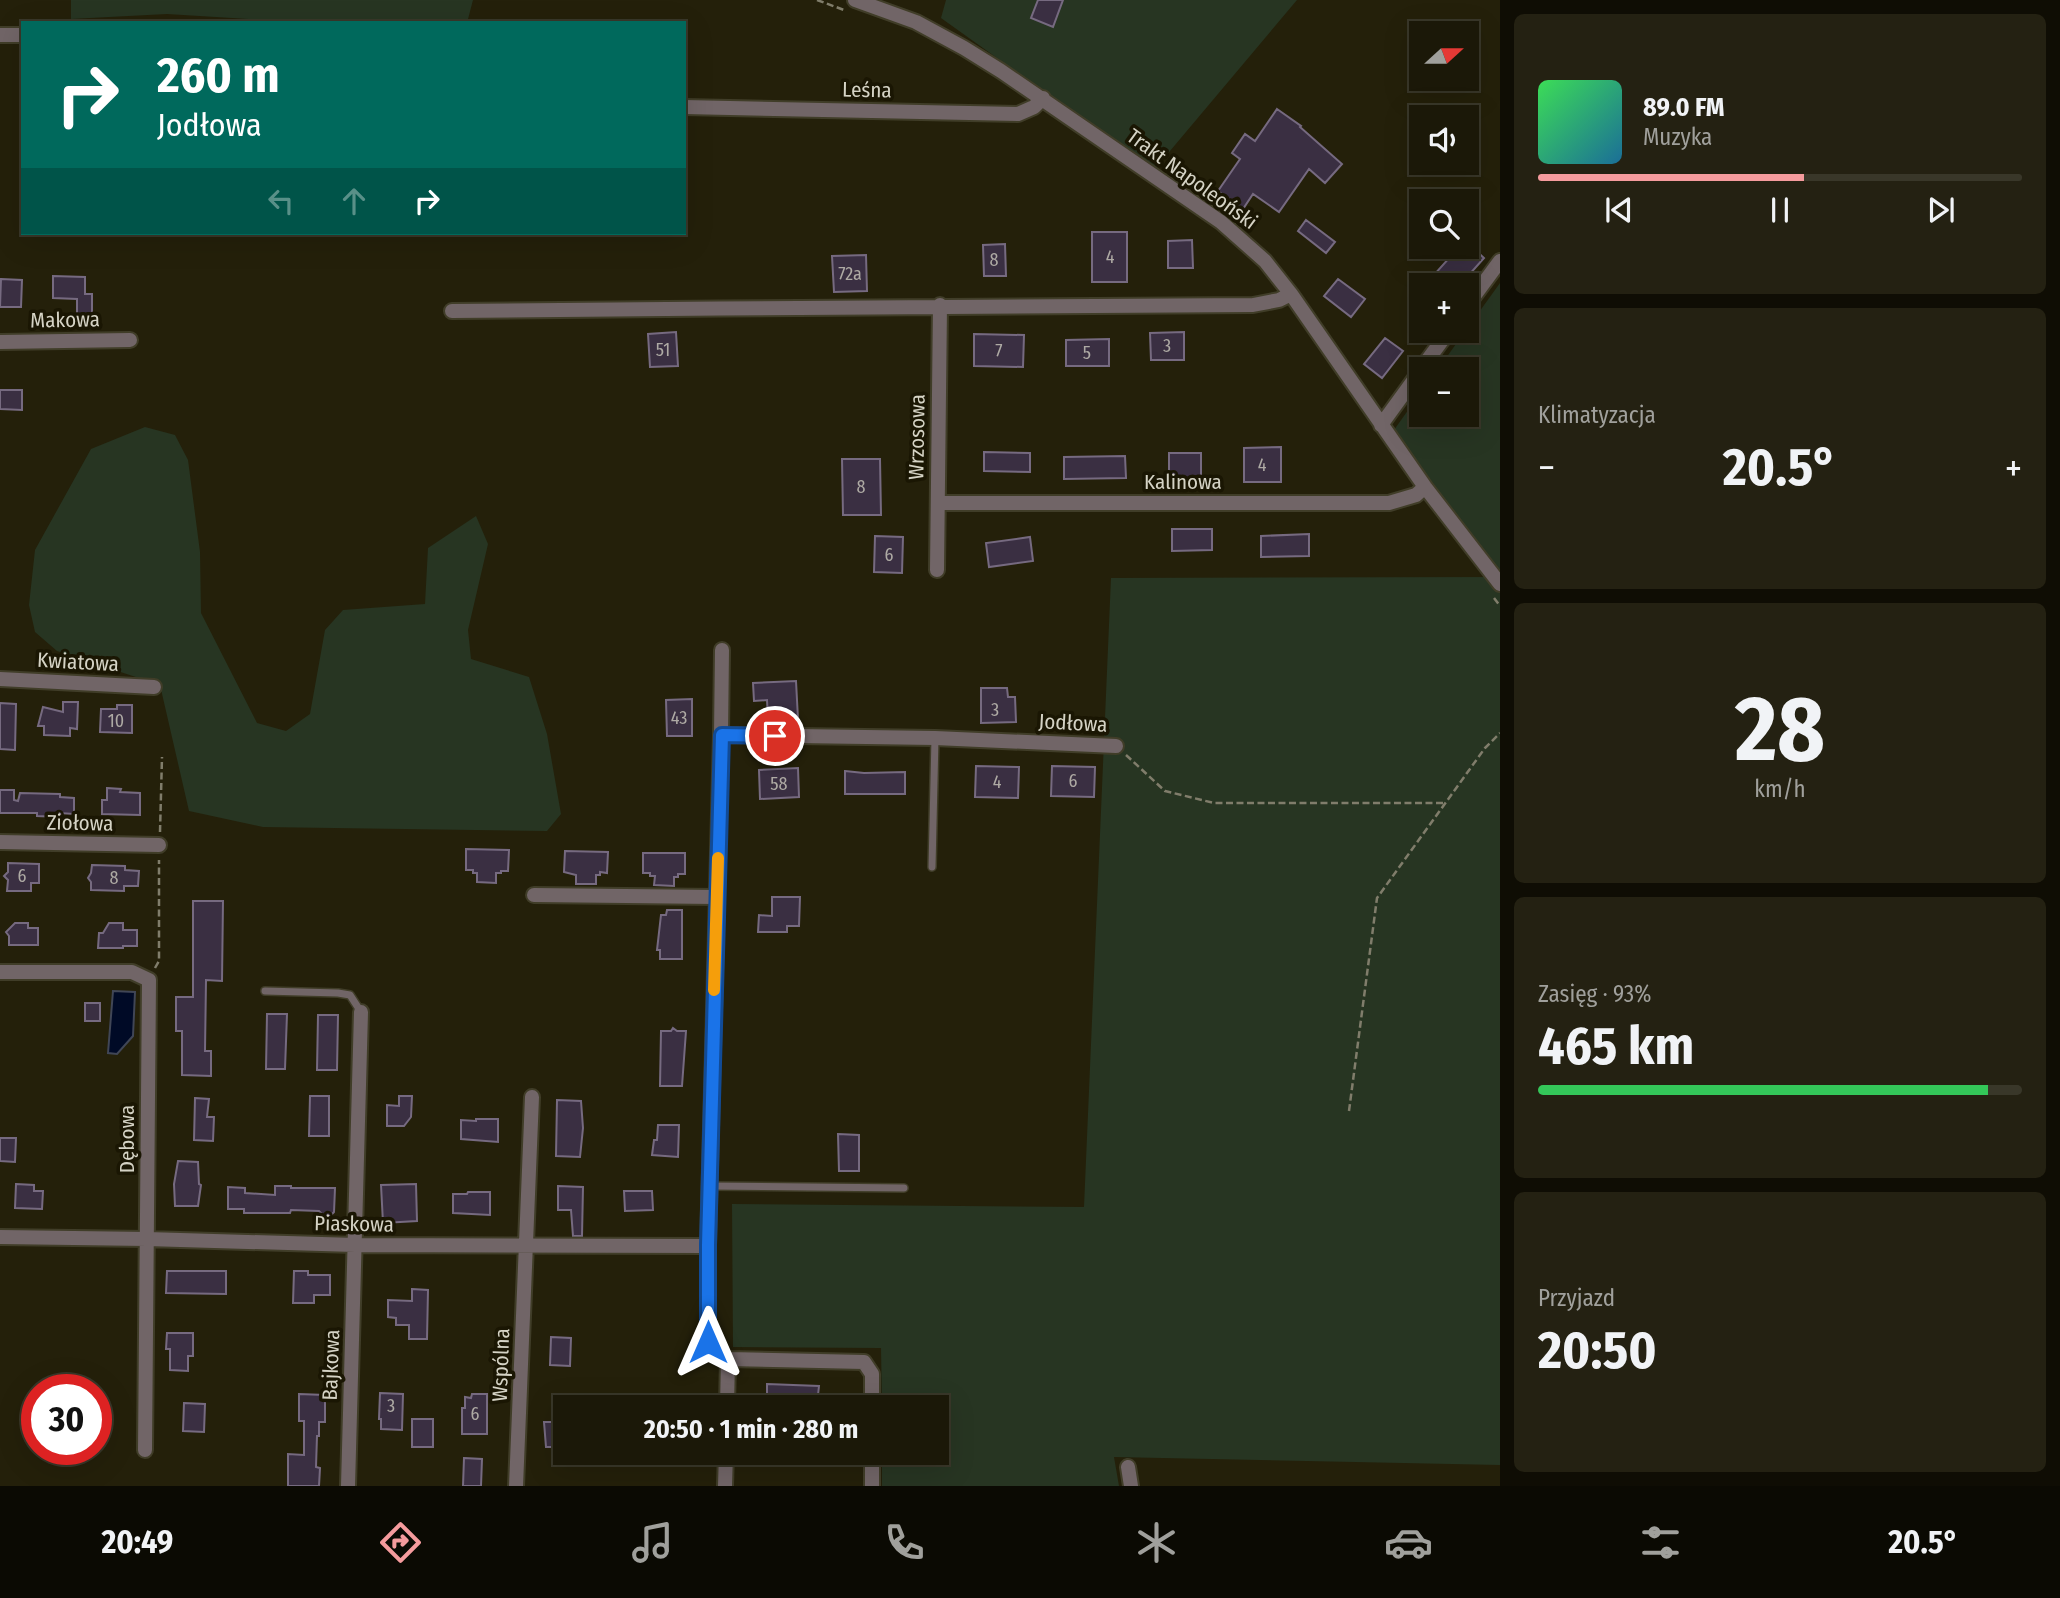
<!DOCTYPE html>
<html lang="pl">
<head>
<meta charset="utf-8">
<style>
	:root { --surface:#1b1808; --page:#242112; --text:#f1f3f6; --muted:#a0a09c; --line:#393729; --accent:#f59b9d }
	body { margin:0; font-family:"Fira Sans Condensed",sans-serif; background:var(--page); color:var(--text); height:100vh; display:flex; flex-direction:column; font-size:26px; white-space:nowrap }
	* { box-sizing:border-box; margin:0 }
	p { font-size:23px; color:var(--muted) }
	.icon { flex:none; width:38px; height:38px; fill:none; stroke:currentColor; stroke-width:2; stroke-linecap:round; stroke-linejoin:round }
	.map { position:relative; flex:1; overflow:hidden }
	.sheet { display:flex; flex-direction:column; gap:14px; padding:14px; background:#0f0d04; width:560px }
	.sheet>* { flex:none }
	.top-card { position:absolute; left:21px; top:21px; width:665px; height:214px; border-radius:0px; box-shadow:0 7px 28px #0002,0 0 0 2px var(--line); background:#00695c; color:#fff; overflow:hidden }
	.needle { width:46px; rotate:69deg }
	.buttons { position:absolute; left:1409px; top:21px; display:grid; gap:14px }
	.buttons a { display:grid; place-items:center; width:70px; height:70px; border-radius:0px; background:var(--surface); box-shadow:0 7px 28px #0002,0 0 0 2px var(--line); font-size:35px }
	.speed { position:absolute; left:21px; top:1374px; display:flex; gap:14px; font-size:35px; font-weight:700; text-align:center }
	.speed>* { display:grid; place-content:center; width:91px; height:91px; border-radius:50%; background:var(--surface); box-shadow:0 7px 28px #0002,0 0 0 2px var(--line); line-height:1 }
	.speed .limit { border:10px solid #d22; background:#fff; color:#111 }
	.pin { position:absolute; display:grid; place-items:center; width:60px; height:60px; color:#fff; margin:-30px; border:4px solid #fff; border-radius:50%; box-shadow:0 2px 7px #0007 }
	.me { position:absolute; width:77px; margin:-38px; rotate:0deg; stroke-linejoin:round; filter:drop-shadow(0 0 5px #0008) }
	.turn { display:flex; align-items:center; gap:24px; height:147px; padding:0 21px; font-size:32px }
	.turn .icon { width:91px; height:91px; stroke-width:2.5 }
	.turn b { display:block; font-size:49px; line-height:60px }
	.lanes { display:flex; align-items:center; height:66px; padding:0 21px; background:#0003; justify-content:center; gap:35px; direction:ltr }
	.lanes .off { opacity:.35 }
	.big { font-size:52px; font-weight:700; line-height:1.1 }
	.sheet .card { flex:1; display:flex; flex-direction:column; justify-content:center; gap:10px; min-width:0; padding:0 24px; border-radius:10px; background:var(--page) }
	.sheet .dial { align-items:center; gap:0 }
	.dial b { font-size:91px; line-height:1 }
	.song { display:flex; align-items:center; gap:21px }
	.cover { width:84px; height:84px; border-radius:10px; background:linear-gradient(135deg,hsl(130 70% 55%),hsl(200 70% 35%)) }
	.played { height:7px; border-radius:4px; background:linear-gradient(90deg,var(--accent) 55%,var(--line) 55%) }
	.keys { display:flex; justify-content:space-around; direction:ltr }
	.heat { display:flex; justify-content:space-between; align-items:center; font-size:38px; direction:ltr }
	.charge { height:10px; border-radius:5px; background:linear-gradient(90deg,#34c759 93%,var(--line) 0) }
	.trip { position:absolute; left:553px; top:1395px; width:396px; height:70px; border-radius:0px; background:var(--surface); box-shadow:0 7px 28px #0002,0 0 0 2px var(--line); font-weight:700; line-height:70px; text-align:center }
	.menu { display:flex; height:112px; justify-content:space-around; align-items:center; background:#0b0a03; color:var(--muted) }
	.menu .icon { width:49px; height:49px }
	.menu .current { color:var(--accent) }
	.menu b { font-size:32px; color:var(--text) }
	main { display:flex; flex:1; min-height:0 }
	.map>svg:first-child { display:block }
	.green { fill:#273522 }
	.water { fill:#000a26; stroke:#404656; stroke-width:2 }
	.building { fill:#3a2f42; stroke:#766a80; stroke-width:2 }
	.lines { fill:none; stroke-linecap:round; stroke-linejoin:round }
	.lane-casing { stroke:#403d28; stroke-width:10 }
	.street-casing { stroke:#403d28; stroke-width:18 }
	.path { stroke:#807d6b; stroke-width:2.5; stroke-dasharray:7 3.5; stroke-linecap:butt }
	.lane { stroke:#716567; stroke-width:7 }
	.street { stroke:#716567; stroke-width:14 }
	.route-casing { stroke:#114b97; stroke-width:18 }
	.route { stroke:#1a73e8; stroke-width:12 }
	.slow { stroke:#f59e0b; stroke-width:12 }
	.labels { text-anchor:middle; stroke-width:7; stroke-linejoin:round; paint-order:stroke }
	.number-label { font-size:18px; fill:#aeaaa4 }
	.street-label { font-size:21px; fill:#d5d3c5; stroke:#1a1603 }
</style>
</head>
<body>
<main>
<div class="map">
<svg width="1500" height="1486" viewBox="0 0 1500 1486">
	<rect width="100%" height="100%" fill="#24200a"/>
	<!-- green -->
	<path class="green" d="M71,0H473L467,23H311L167,14L71,19Z
		M946,0H1297L1154,170L941,18Z
		M1500,283V575L1394,430L1421,392V415H1466V369H1438Z
		M145,427L175,435L188,460L200,552L201,613L257,723L286,731L310,714L325,630L343,610L425,604L428,548L476,516L488,544L468,630L471,659L529,677L547,734L561,814L547,831L263,827L189,811L160,685L57,651L35,632L29,605L35,550L91,449Z
		M1500,577V1465L1114,1457L1119,1486H882V1453L936,1452V1407H882L881,1348L733,1347L732,1204L1084,1207L1111,578Z"/>
	<!-- water -->
	<path class="water" d="M113,991L135,992L133,1036L117,1054L108,1053Z"/>
	<!-- building -->
	<path class="building" d="M1038,0H1063L1053,27L1031,18Z
		M1277,109L1301,126L1300,127L1342,164L1325,183L1309,169L1279,212L1253,194L1243,209L1218,191L1240,159L1232,153L1245,134L1255,141Z
		M1306,220L1335,242L1326,253L1298,231Z
		M1092,232H1127V282H1092Z
		M1192,240L1193,268H1168V241Z
		M1005,244L1006,276H984L983,245Z
		M1459,247H1472L1484,258L1460,285H1425Z
		M866,255L867,291L834,292L832,256Z
		M53,276L85,277V294H92V316H77V299L53,298Z
		M1,279L22,280L21,307H0Z
		M1338,279L1365,299L1351,317L1324,296Z
		M676,332L678,366L650,367L648,334Z
		M1184,332V360H1151L1150,333Z
		M974,334L1024,335L1023,367L974,366Z
		M1385,338L1403,351L1382,378L1364,364Z
		M1109,339V366H1066V340Z
		M0,390H22V410L0,409Z
		M1281,447V482H1244V448Z
		M984,452L1030,453V472L984,471Z
		M1169,453H1201V479H1169Z
		M1125,456L1126,478L1064,479V457Z
		M842,459H880L881,515H843Z
		M1172,529H1212V550L1172,551Z
		M1309,534V556L1261,557V536Z
		M875,536L903,537L902,573L874,572Z
		M1030,537L1033,561L989,567L986,543Z
		M796,681L798,719L768,720L767,700L754,701L753,683Z
		M981,688H1007L1008,697H1015L1016,722L981,723Z
		M692,699V736H667L666,700Z
		M63,702H78L77,729L70,728V736L44,735V726H38L43,707L63,712Z
		M0,703L16,704L15,750L0,749Z
		M117,705H132V733L100,732L101,709H117Z
		M976,766L1019,767L1018,798L975,797Z
		M1052,766L1095,767L1094,797L1051,796Z
		M798,768L799,797L760,799L759,770Z
		M845,771L864,773L905,772V794H845Z
		M107,788L121,789L120,792L140,793V815L102,814V800H107Z
		M0,790H14V800L18,801L20,793L60,794V797L74,798V814L60,813L59,817L37,816V813H0Z
		M466,849L509,850L508,871H501V873H496V883L477,882V873H473V870H466Z
		M565,851L608,852L607,873L600,872V875H596V884H576V875L564,872Z
		M643,853H685V874H678V877H674V886L654,885L655,876H650V873H643Z
		M8,863L39,864V883H31V891H7L8,880L4,876L8,872Z
		M92,865L125,866V870L139,871L138,886H124V891L91,890V882L88,878L91,873Z
		M772,897H800L799,926H787V932H758L759,915L772,916Z
		M193,901H223L222,981L206,980L205,1051H211V1076L182,1075V1031H176V997H193Z
		M667,910H682V959H660V950H657L661,915H666Z
		M15,923H28V928H38V945H9V936L6,932Z
		M109,923H123V930H137V946H123V948H98L99,933H103Z
		M85,1003H100V1021H85Z
		M267,1014H287L285,1069H266Z
		M318,1015H338L337,1070H317Z
		M673,1028L677,1031H686L682,1086H660L661,1031H671Z
		M310,1096H329V1136H309Z
		M399,1096H412L411,1117L404,1126H387V1105L399,1106Z
		M195,1098L209,1099L207,1117H214L213,1141L194,1140Z
		M557,1100L581,1101L583,1128L580,1157L556,1156Z
		M476,1119H498V1142L461,1139V1120L476,1121Z
		M658,1125H679L678,1157L652,1155L654,1140H657Z
		M838,1134L859,1135V1171H839Z
		M0,1138H16L15,1162L0,1161Z
		M178,1161L198,1162L199,1184L201,1185L198,1206H175L174,1184Z
		M16,1184L34,1185V1191H43L42,1209L15,1208Z
		M416,1184L417,1221L383,1223L381,1185Z
		M275,1186H291V1188H335L334,1212L327,1219L319,1211L291,1210L290,1213H244V1209H228V1187L245,1188V1193L275,1195Z
		M558,1186L583,1187L582,1236H573L571,1210H558Z
		M624,1191H652L653,1210L625,1211Z
		M468,1192H490V1215L453,1213V1194H467Z
		M167,1271H226V1294L166,1293Z
		M294,1271H308V1275H330V1295H314V1303H293Z
		M412,1289L428,1290L427,1339H409V1325H396V1318L388,1317V1300L412,1301Z
		M167,1333H193V1356H188V1371L170,1370V1349H166Z
		M551,1337L571,1338L570,1366L550,1365Z
		M767,1384L819,1386L818,1395L845,1396L844,1407H808V1400H785L784,1407H767Z
		M380,1393L403,1394L402,1430L381,1429V1419H379Z
		M299,1394L325,1395V1422H319V1436H317L316,1467L320,1468L319,1486H288V1454L304,1455V1421H299Z
		M472,1394H487V1434H462V1408H465V1397L471,1398Z
		M184,1403L205,1404L204,1432L183,1431Z
		M412,1419H433V1447H412Z
		M544,1422H565V1447H546Z
		M464,1458L482,1459L481,1486H463Z"/>
	<g class="lines">
		<defs>
			<path id="lane" d="M932,867L935,738
				M265,991L338,993L350,995L361,1012
				M709,1186L904,1188"/>
			<path id="street" d="M855,0L916,22L964,48L1001,71L1221,222L1265,261L1291,294L1425,487L1500,584
				M0,35H23
				M684,107L1018,114L1034,107L1043,98
				M1466,307L1500,261
				M452,311C719,309 986,305 1253,305L1279,300L1291,294
				M0,342L130,340
				M1421,369L1449,331
				M1381,425L1421,370
				M938,503H1389L1416,495L1425,487
				M937,570L940,305
				M0,679L154,687
				M721,735L935,738L1116,746
				M0,842L159,845
				M534,895L716,897
				M0,972H132L149,980L145,1450
				M0,1237L147,1239L355,1245L708,1246L721,735L722,650
				M708,1246V1342L716,1355L728,1359L864,1362L872,1374V1407
				M727,1407L728,1359
				M1128,1467L1131,1486
				M348,1486L361,1012
				M516,1486L532,1097
				M725,1486L726,1452
				M872,1486V1452"/>
		</defs>
		<!-- lane casing -->
		<use href="#lane" class="lane-casing"/>
		<!-- street casing -->
		<use href="#street" class="street-casing"/>
		<!-- path -->
		<path class="path" d="M817,0L844,10
			M1494,598L1500,606
			M1126,755L1165,791L1214,803H1446
			M160,832L162,757
			M155,968L159,961V860
			M1349,1111L1377,898L1485,748L1500,733"/>
		<!-- lane -->
		<use href="#lane" class="lane"/>
		<!-- street -->
		<use href="#street" class="street"/>
	</g>
	<g class="lines">
		<defs>
			<path id="route" d="M708,1342V1245L722,735L775,736"/>
		</defs>
		<!-- route casing -->
		<use href="#route" class="route-casing"/>
		<!-- route -->
		<use href="#route" class="route"/>
		<!-- slow -->
		<path class="slow" d="M714,990L718,858"/>
	</g>
	<g class="labels">
		<!-- number labels -->
		<g class="number-label">
			<text x="1110" y="263">4</text>
			<text x="994" y="266">8</text>
			<text x="850" y="280">72a</text>
			<text x="1167" y="352">3</text>
			<text x="663" y="356">51</text>
			<text x="999" y="357">7</text>
			<text x="1087" y="359">5</text>
			<text x="1262" y="471">4</text>
			<text x="861" y="493">8</text>
			<text x="889" y="561">6</text>
			<text x="995" y="716">3</text>
			<text x="679" y="724">43</text>
			<text x="116" y="727">10</text>
			<text x="1073" y="787">6</text>
			<text x="997" y="788">4</text>
			<text x="779" y="790">58</text>
			<text x="22" y="882">6</text>
			<text x="114" y="884">8</text>
			<text x="391" y="1412">3</text>
			<text x="475" y="1420">6</text>
		</g>
		<!-- street labels -->
		<g class="street-label">
			<text transform="translate(867 90) rotate(1)" y="7">Leśna</text>
			<text transform="translate(1192 179) rotate(36)" y="7">Trakt Napoleoński</text>
			<text transform="translate(65 320) rotate(-1)" y="7">Makowa</text>
			<text transform="translate(917 437) rotate(-89)" y="7">Wrzosowa</text>
			<text x="1183" y="489">Kalinowa</text>
			<text transform="translate(78 662) rotate(3)" y="7">Kwiatowa</text>
			<text transform="translate(1073 723) rotate(3)" y="7">Jodłowa</text>
			<text transform="translate(80 823) rotate(1)" y="7">Ziołowa</text>
			<text transform="translate(127 1139) rotate(-90)" y="7">Dębowa</text>
			<text transform="translate(354 1224) rotate(1)" y="7">Piaskowa</text>
			<text transform="translate(331 1365) rotate(-88)" y="7">Bajkowa</text>
			<text transform="translate(501 1365) rotate(-88)" y="7">Wspólna</text>
		</g>
	</g>
</svg>
<div class="buttons">
<a><svg class="needle" viewBox="-14 -14 28 28"><path d="M0-13l5 13h-10z" fill="#e53935"/><path d="M0 13l5-13h-10z" fill="#a0a09c"/></svg></a>
<a><svg class="icon" aria-label="sound" viewBox="0 0 24 24"><path d="M4 9h4l5-4v14l-5-4H4zM17 9q2 3 0 6"/></svg></a>
<a><svg class="icon" aria-label="search" viewBox="0 0 24 24"><circle cx="10" cy="10" r="6"/><path d="M15 15l6 6"/></svg></a>
<a>+</a>
<a>−</a>
</div>
<div class="speed"><div class="limit">30</div></div>
<div class="pin" style="left:775px;top:736px;background:#d93025"><svg class="icon" aria-label="arrive" viewBox="0 0 24 24"><path d="M6 21V4h12l-3 4 3 4H6"/></svg></div>
<svg class="me" style="left:708px;top:1342px" viewBox="-20 -20 40 40"><path d="M0-17L14 15 0 8-14 15z" fill="#1a73e8" stroke="#fff" stroke-width="4"/></svg>
<div class="trip">20:50 · 1 min · 280 m</div>
<div class="top-card">
<div class="turn"><svg class="icon" aria-label="right" viewBox="0 0 24 24"><path d="M7 20v-9h11M14 6l5 5-5 5"/></svg><div><b>260 m</b>Jodłowa</div></div>
<div class="lanes"><svg class="icon off" aria-label="left" viewBox="0 0 24 24"><path d="M17 20v-9H6M10 6l-5 5 5 5"/></svg><svg class="icon off" aria-label="ahead" viewBox="0 0 24 24"><path d="M12 20V5M6 11l6-6 6 6"/></svg><svg class="icon" aria-label="right" viewBox="0 0 24 24"><path d="M7 20v-9h11M14 6l5 5-5 5"/></svg></div>
</div>
</div>
<section class="sheet">
<div class="card">
<div class="song"><i class="cover"></i><div><b>89.0 FM</b><p>Muzyka</p></div></div>
<div class="played"></div>
<div class="keys"><svg class="icon" aria-label="previous" viewBox="0 0 24 24"><path d="M18 5L8 12l10 7zM5 5v14"/></svg><svg class="icon" aria-label="pause" viewBox="0 0 24 24"><path d="M8 5v14M16 5v14"/></svg><svg class="icon" aria-label="next" viewBox="0 0 24 24"><path d="M6 5l10 7-10 7zM19 5v14"/></svg></div>
</div>
<div class="card"><p>Klimatyzacja</p>
<div class="heat"><a>−</a><b class="big">20.5°</b><a>+</a></div>
</div>
<div class="card dial"><b>28</b><p>km/h</p></div>
<div class="card"><p>Zasięg · 93%</p><b class="big">465 km</b><div class="charge"></div></div>
<div class="card"><p>Przyjazd</p><b class="big">20:50</b></div>
</section>
</main>
<nav class="menu">
<b>20:49</b>
<svg class="icon current" aria-label="directions" viewBox="0 0 24 24"><path d="M12 3l9 9-9 9-9-9zM9 14v-3h6M13 9l2 2-2 2"/></svg>
<svg class="icon" aria-label="music" viewBox="0 0 24 24"><path d="M9 18V5l10-2v13"/><circle cx="6" cy="18" r="3"/><circle cx="16" cy="16" r="3"/></svg>
<svg class="icon" aria-label="phone" viewBox="0 0 24 24"><path d="M5 4h4l2 5-3 2q2 4 5 5l2-3 5 2v4C11 20 4 13 5 4z"/></svg>
<svg class="icon" aria-label="climate" viewBox="0 0 24 24"><path d="M12 3v18M4 7l16 10M4 17L20 7"/></svg>
<svg class="icon" aria-label="car" viewBox="0 0 24 24"><path d="M5 17H2v-5l4-1 3-4h7l3 4 3 1v5h-3M9 17h6M6 11h13"/><circle cx="7" cy="17" r="2"/><circle cx="17" cy="17" r="2"/></svg>
<svg class="icon" aria-label="filters" viewBox="0 0 24 24"><path d="M4 7h16M4 17h16"/><circle cx="9" cy="7" r="2"/><circle cx="15" cy="17" r="2"/></svg>
<b>20.5°</b>
</nav>
</body>
</html>
